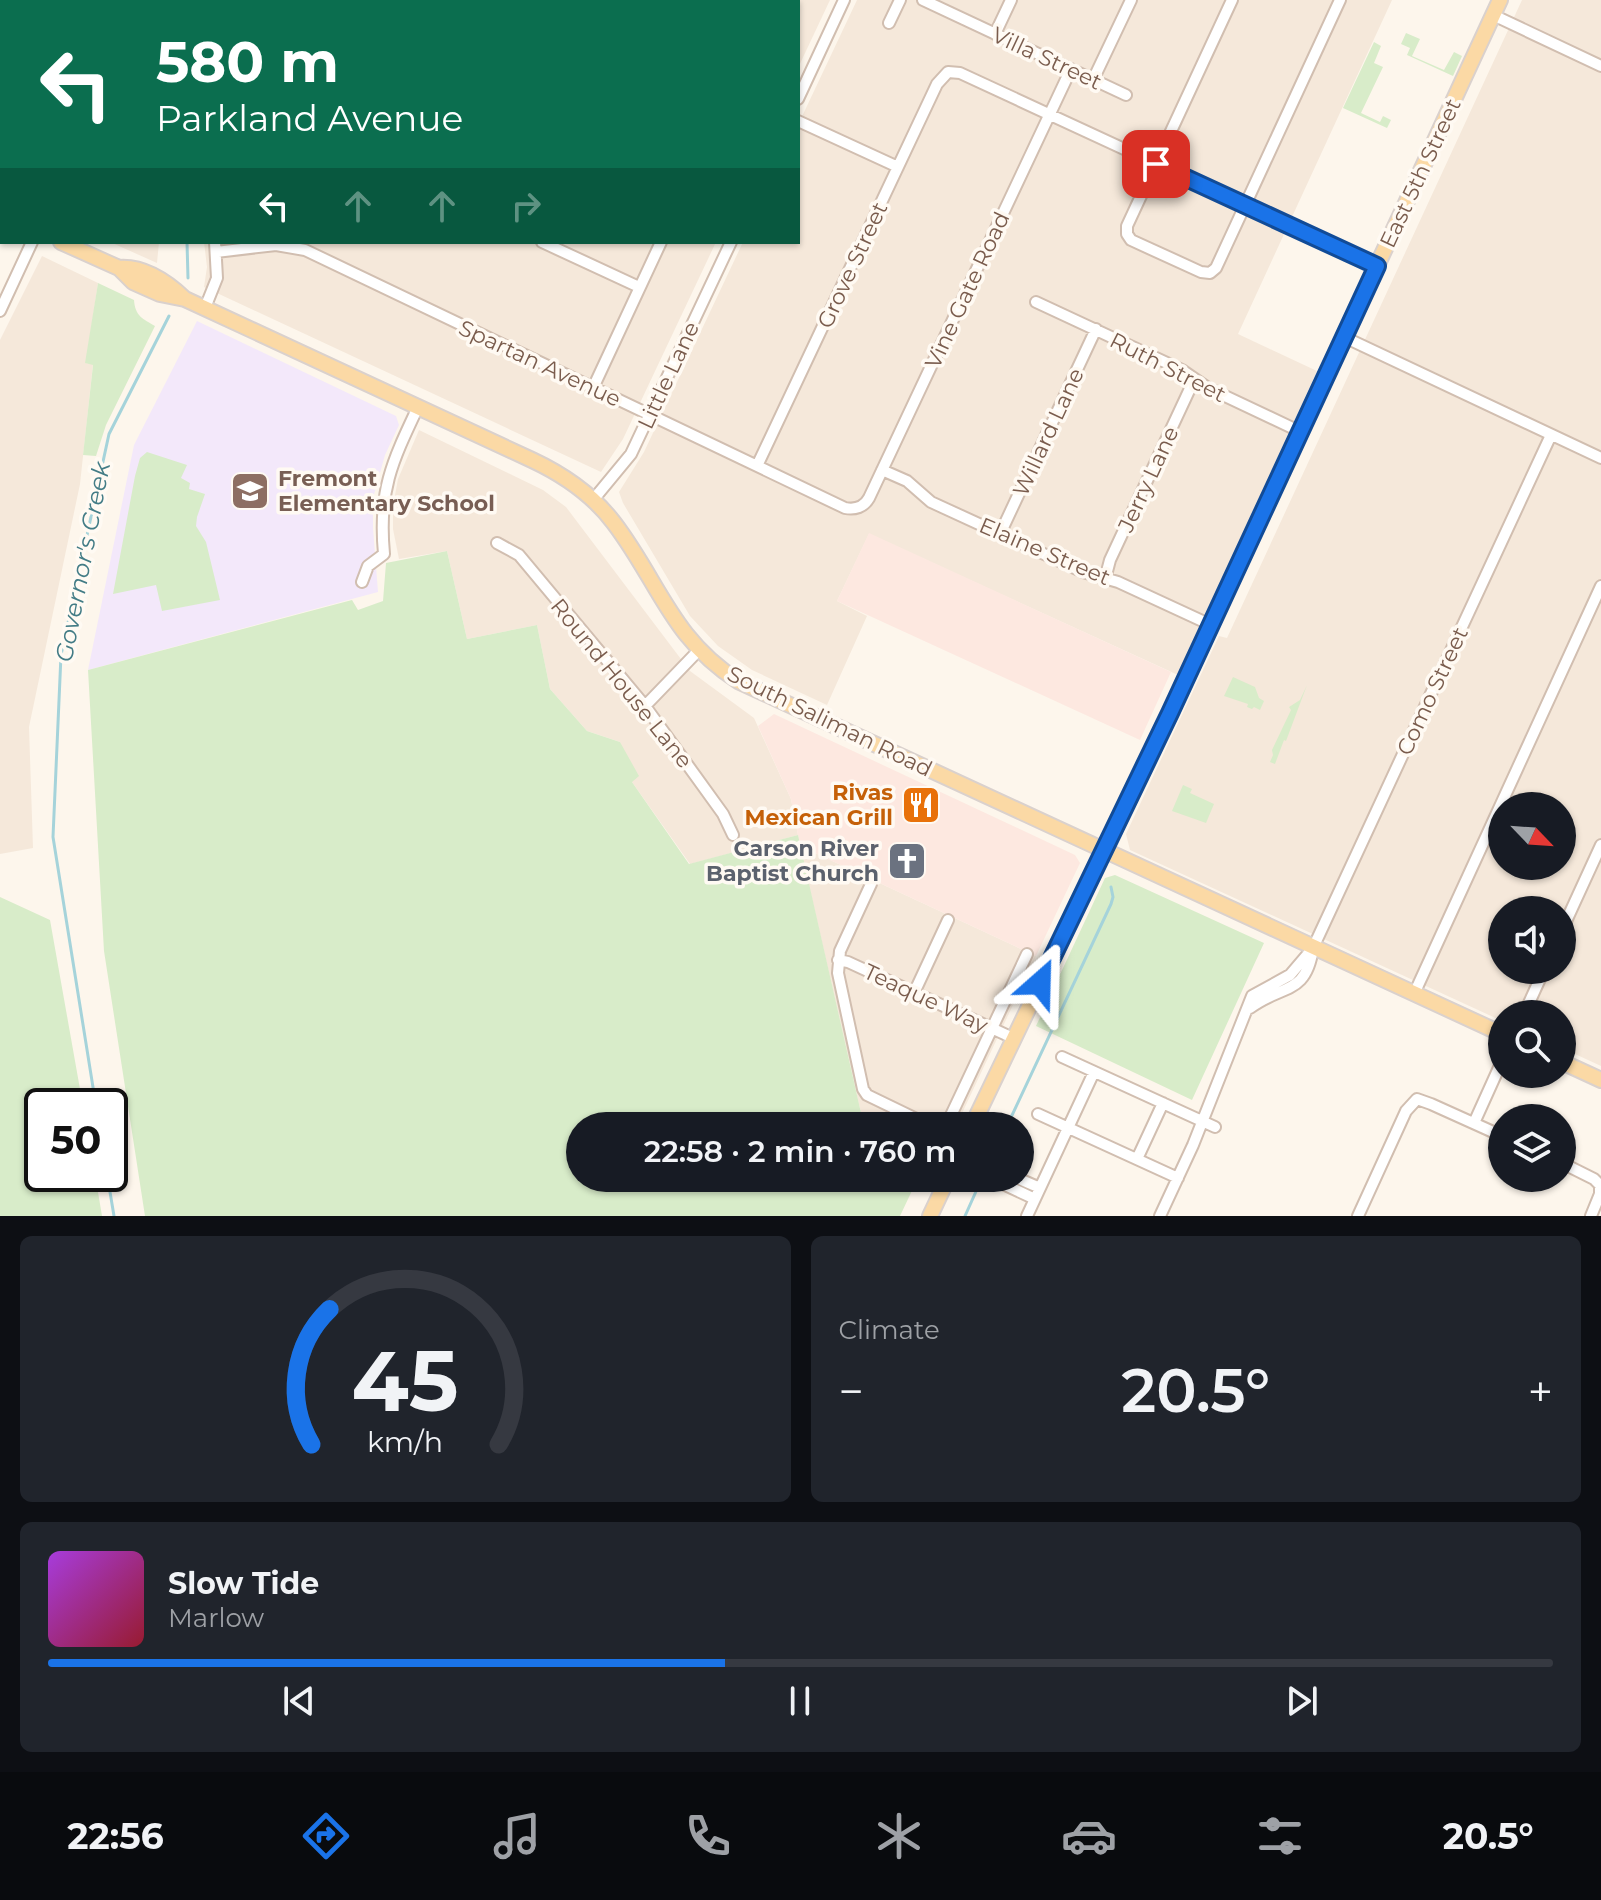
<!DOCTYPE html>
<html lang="en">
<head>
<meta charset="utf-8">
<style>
	:root { --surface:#171b24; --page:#20242c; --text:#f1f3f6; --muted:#9ea1a6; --line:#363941; --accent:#1a73e8 }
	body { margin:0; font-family:Montserrat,sans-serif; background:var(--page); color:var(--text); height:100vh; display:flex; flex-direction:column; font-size:30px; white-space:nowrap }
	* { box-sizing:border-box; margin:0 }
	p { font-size:26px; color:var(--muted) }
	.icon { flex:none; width:44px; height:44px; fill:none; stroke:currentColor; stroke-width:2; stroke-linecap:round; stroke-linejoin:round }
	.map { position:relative; height:1216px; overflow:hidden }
	.drawer { display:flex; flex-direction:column; gap:20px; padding:20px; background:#0d0f14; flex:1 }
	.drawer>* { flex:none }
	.top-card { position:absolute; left:0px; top:0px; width:800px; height:244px; box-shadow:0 2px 6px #0004; background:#0b6e4f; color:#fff; overflow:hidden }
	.needle { width:52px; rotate:115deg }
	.controls { position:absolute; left:1488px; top:792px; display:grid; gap:16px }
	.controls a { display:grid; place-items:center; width:88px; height:88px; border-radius:50%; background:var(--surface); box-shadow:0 2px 6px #0004; font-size:40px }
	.speed { position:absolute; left:24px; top:1088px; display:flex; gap:16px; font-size:40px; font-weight:700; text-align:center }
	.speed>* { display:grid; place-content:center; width:104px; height:104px; border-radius:50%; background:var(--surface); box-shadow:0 2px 6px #0004; line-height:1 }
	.speed .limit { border:4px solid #111; border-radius:12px; background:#fff; color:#111 }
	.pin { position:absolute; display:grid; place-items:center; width:68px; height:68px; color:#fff; margin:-34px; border-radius:16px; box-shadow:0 4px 12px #0006 }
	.me { position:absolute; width:88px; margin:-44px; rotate:25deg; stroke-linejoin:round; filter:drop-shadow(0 0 6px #0008) }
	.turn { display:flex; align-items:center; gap:28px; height:168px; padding:0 24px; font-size:36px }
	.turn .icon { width:104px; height:104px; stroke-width:2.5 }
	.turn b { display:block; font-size:56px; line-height:68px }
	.lanes { display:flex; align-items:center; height:76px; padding:0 24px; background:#0003; justify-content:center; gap:40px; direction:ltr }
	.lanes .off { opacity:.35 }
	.big { font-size:60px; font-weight:600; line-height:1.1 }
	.drawer .tile { flex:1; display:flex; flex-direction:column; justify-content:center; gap:12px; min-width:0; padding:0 28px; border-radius:12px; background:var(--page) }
	.drawer .dial { align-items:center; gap:0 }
	.dial svg { height:208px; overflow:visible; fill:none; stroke:var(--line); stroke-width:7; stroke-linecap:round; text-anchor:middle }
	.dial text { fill:var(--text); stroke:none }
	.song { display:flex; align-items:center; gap:24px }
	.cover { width:96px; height:96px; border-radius:12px; background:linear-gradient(135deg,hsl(280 70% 55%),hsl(350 70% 35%)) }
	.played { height:8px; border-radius:4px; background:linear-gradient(90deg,var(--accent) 45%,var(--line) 45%) }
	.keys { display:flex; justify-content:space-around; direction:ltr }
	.heat { display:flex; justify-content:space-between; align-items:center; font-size:44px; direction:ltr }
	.drawer .tiles { flex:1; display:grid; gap:20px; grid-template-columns:1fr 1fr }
	.tile:last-child { grid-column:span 2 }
	.trip { position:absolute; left:566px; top:1112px; width:468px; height:80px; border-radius:40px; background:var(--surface); box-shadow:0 2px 6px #0004; font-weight:600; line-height:80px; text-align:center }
	.tabs { display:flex; height:128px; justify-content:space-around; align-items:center; background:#090b0e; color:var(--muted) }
	.tabs .icon { width:56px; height:56px }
	.tabs .active { color:var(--accent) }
	.tabs b { font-size:36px; color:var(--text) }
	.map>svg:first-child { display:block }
	.residential { fill:#f5e8da; fill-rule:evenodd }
	.commercial { fill:#fde8e0 }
	.education { fill:#f3e8fa }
	.green { fill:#d8ecc9 }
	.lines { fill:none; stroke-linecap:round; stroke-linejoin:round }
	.stream { stroke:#a5d3da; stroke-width:3 }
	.minor-casing { stroke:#d1beb0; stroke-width:14 }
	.major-casing { stroke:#dad1cd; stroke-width:18 }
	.minor { stroke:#fff; stroke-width:10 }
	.major { stroke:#fbd9a5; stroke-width:14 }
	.route-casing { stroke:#114b97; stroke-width:20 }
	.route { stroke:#1a73e8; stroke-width:14 }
	.labels { text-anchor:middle; stroke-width:7; stroke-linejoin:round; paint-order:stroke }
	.street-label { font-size:22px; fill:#7a5c4d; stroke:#fffaf3 }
	.education-label { font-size:22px; font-weight:bold; fill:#785e54; stroke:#fffaf3; text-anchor:start }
	.food-label { font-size:22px; font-weight:bold; fill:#c56008; stroke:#fffaf3; text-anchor:end }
	.worship-label { font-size:22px; font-weight:bold; fill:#5b616d; stroke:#fffaf3; text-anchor:end }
	.water-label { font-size:24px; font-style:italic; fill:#437c86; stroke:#fffaf3 }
</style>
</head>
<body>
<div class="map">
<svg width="1601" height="1216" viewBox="0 0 1601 1216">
	<rect width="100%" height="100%" fill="#fdf6ec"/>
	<!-- residential -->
	<path class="residential" d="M0,0L153,2H2V192Z
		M194,0H830L798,68V2Z
		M857,0H1392L1238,334L1317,371L1178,675L869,534L837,601L867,616L827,705L752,670L718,646L690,616L623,503L619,492L644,452L743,242H798V125Z
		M1522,0H1601V1066L1562,1048V1014H1502V1021L1130,850L1126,834L1219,636L1227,638ZM1502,806H1562V866H1502ZM1502,910H1562V970H1502Z
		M110,242H159L157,263Z
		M204,242H716L623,439L601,472L204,287L207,267Z
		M42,256L98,283L86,363L93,364L80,484L29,727L33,848L0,854V340Z
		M419,430L543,490L566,507L690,671L754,718L791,799L798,835L690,864L632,782L620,742L587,731L550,689L537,625L467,639L447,551L399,559L393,529V506L398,479Z
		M800,846L1036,956L956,1126H864Z"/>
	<!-- commercial -->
	<path class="commercial" d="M869,533L1171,672L1140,740L837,601Z
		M774,714L1075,855L1080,863L1036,956L800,846L791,799L758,726Z"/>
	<!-- education -->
	<path class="education" d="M197,321L396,416L399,425L385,455L373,498V528L378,592L88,670L134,445Z"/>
	<!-- green -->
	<path class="green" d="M1406,33L1420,39L1412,56L1444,70L1454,52L1462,56L1453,76L1407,55L1410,48L1401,44Z
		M1374,42L1381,46L1374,63L1383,67L1361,113L1380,122L1383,116L1391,120L1387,128L1343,108Z
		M98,283L134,300C135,316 143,319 155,326L106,425L96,456L83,455L93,365L85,363Z
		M147,452L187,465L181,478L190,483L189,489L205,494L197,517L196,526L206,542L220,600L162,611L156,585L113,594L135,476L140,458Z
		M447,551L467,639L537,625L550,689L587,731L620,742L639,776L632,782L689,864L798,835L864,1126H580V1178H918L900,1216H145L104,951L88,670L352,600L358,610L383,601L386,563Z
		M1233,677L1255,687L1259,698L1264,701L1260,710L1254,707L1252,709L1247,707L1248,704L1224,696Z
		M1307,685L1286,741L1284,740L1275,764L1270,762L1273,755L1272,750L1291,710L1289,707L1300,700Z
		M1183,785L1192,789L1190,793L1214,804L1206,823L1172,811Z
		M1115,875L1264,943L1192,1100L1036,1026L1105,878Z
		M0,897L50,920L83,1106H42V1174H95L102,1216H0Z"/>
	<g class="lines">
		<!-- stream -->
		<path class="stream" d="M174,0V2
			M187,242L188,278
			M96,1106L53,837L61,655L109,434L169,316
			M1007,1126L1111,904L1113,897L1111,887
			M107,1174L114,1216
			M965,1216L978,1187"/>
		<defs>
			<path id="minor" d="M110,0V2
				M204,0V2
				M534,0L539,2
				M923,0L1126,95
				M1232,0L1127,226V234L1131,240L1201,272L1210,273L1216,268L1340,0
				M27,2V0
				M658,2L659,0
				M1493,15L1601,66
				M889,23L900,0
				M995,34L1011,0
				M0,74L2,70
				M1093,80L1131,0
				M798,99L844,0
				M798,121L898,167
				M0,146L2,147
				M542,242L639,287
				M216,252L276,245L305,250L845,508C855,510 864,507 869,498L1071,69
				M1036,302L1182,370L1208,388L1301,432
				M205,308L217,278L215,242
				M0,311L32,242
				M1344,337L1601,458
				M593,388L661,242
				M757,466L937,84L948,72L960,73L1377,266
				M882,470L907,481L931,502L1083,572L1118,582L1211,625
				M593,500L631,454L731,242
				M1000,534L1096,329
				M497,543L519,555L645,706L723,814L733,835
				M1105,579L1110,560L1194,380
				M362,582L368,566L384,554C378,491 392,462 418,407
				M645,706L699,650
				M871,884L840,951L838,973L863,1089L867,1095L931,1126
				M1562,930L1601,845
				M838,960L848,962L1013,1038
				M914,993L948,920
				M1414,994L1601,586
				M1250,1008C1282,984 1306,996 1313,948L1551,435
				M1524,1014L1544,970
				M1062,1057L1215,1127
				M1038,1114L1178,1178
				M1474,1123L1502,1061
				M946,1126L1027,954
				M1137,1159L1163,1103
				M1562,1163L1594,1179L1600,1185V1194L1591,1216
				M990,1178L1035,1199
				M1017,1178L1040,1188
				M1027,1216L1094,1072
				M1160,1216L1193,1145L1252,996L1290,975L1313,948
				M1358,1216L1406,1111L1417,1099L1431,1104L1502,1136"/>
			<path id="major" d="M0,214L2,215
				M61,242L119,268L133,282L160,294L185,299L532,460C564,475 593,495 614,523C659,582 671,638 738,681L1502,1034
				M119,268C144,266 167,282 185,299
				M1562,1062L1601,1080
				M972,1126L1170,713L1500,0
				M930,1216L948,1178"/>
		</defs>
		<!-- minor casing -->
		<use href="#minor" class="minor-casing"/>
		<!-- major casing -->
		<use href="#major" class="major-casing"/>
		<!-- minor -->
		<use href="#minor" class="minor"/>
		<!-- major -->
		<use href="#major" class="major"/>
	</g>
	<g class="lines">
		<defs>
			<path id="route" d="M1040,983L1170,713L1377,266L1156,164"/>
		</defs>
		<!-- route casing -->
		<use href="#route" class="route-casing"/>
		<!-- route -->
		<use href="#route" class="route"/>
	</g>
	<!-- icons -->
	<defs>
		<symbol id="school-square" viewBox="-11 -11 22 22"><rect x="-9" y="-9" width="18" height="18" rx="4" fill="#8d6e63" stroke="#fffaf3"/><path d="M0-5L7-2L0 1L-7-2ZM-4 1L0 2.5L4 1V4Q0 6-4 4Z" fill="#fff"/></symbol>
		<symbol id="restaurant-square" viewBox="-11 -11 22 22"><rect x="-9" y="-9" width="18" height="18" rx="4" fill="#e8710a" stroke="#fffaf3"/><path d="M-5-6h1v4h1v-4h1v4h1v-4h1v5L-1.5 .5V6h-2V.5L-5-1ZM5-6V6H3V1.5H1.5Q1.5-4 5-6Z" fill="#fff"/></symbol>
		<symbol id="church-square" viewBox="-11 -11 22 22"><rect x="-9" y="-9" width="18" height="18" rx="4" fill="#6b7280" stroke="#fffaf3"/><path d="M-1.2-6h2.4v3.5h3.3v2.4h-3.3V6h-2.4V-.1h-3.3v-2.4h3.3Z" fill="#fff"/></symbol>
	</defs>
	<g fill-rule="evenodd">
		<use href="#school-square" x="228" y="469" width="44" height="44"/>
		<use href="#restaurant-square" x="899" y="783" width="44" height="44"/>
		<use href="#church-square" x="885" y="839" width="44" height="44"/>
	</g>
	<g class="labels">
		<!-- street labels -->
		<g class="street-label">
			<text transform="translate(1047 58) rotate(25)" y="8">Villa Street</text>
			<text transform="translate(1420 173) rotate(-65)" y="8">East 5th Street</text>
			<text transform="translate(852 265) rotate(-65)" y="8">Grove Street</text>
			<text transform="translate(967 290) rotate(-65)" y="8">Vine Gate Road</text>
			<text transform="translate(540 363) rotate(25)" y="8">Spartan Avenue</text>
			<text transform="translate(1168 367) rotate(27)" y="8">Ruth Street</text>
			<text transform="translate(668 375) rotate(-65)" y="8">Little Lane</text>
			<text transform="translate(1048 432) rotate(-65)" y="8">Willard Lane</text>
			<text transform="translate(1148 479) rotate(-65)" y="8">Jerry Lane</text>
			<text transform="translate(1045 551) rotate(23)" y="8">Elaine Street</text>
			<text transform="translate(622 683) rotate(51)" y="8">Round House Lane</text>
			<text transform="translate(1432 691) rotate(-65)" y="8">Como Street</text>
			<text transform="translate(830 721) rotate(26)" y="8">South Saliman Road</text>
			<text transform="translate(926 998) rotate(25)" y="8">Teaque Way</text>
		</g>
		<!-- education labels -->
		<g class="education-label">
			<text x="278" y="486">Fremont<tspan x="278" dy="25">Elementary School</tspan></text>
		</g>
		<!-- food labels -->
		<g class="food-label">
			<text x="893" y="800">Rivas<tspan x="893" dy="25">Mexican Grill</tspan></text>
		</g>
		<!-- worship labels -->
		<g class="worship-label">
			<text x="879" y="856">Carson River<tspan x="879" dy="25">Baptist Church</tspan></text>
		</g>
		<!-- water labels -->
		<g class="water-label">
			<text transform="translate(83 562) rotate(-79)" y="8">Governor's Creek</text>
		</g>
	</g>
</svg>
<div class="controls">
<a><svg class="needle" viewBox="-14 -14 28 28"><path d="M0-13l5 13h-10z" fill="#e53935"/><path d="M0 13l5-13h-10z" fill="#9ea1a6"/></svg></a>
<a><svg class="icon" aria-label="sound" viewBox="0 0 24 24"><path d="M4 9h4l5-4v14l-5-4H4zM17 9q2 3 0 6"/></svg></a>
<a><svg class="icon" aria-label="search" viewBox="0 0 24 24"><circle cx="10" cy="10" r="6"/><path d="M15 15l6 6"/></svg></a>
<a><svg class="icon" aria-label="layers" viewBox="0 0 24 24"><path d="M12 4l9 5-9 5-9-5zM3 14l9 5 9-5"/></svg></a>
</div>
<div class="speed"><div class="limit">50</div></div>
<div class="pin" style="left:1156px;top:164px;background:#d93025"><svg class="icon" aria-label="arrive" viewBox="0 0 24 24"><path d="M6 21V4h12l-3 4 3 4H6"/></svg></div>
<svg class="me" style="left:1040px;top:983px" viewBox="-20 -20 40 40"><path d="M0-17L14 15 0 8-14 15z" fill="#1a73e8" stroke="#fff" stroke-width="4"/></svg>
<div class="trip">22:58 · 2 min · 760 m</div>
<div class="top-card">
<div class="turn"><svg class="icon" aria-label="left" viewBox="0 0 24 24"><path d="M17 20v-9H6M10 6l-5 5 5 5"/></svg><div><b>580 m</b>Parkland Avenue</div></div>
<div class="lanes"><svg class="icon" aria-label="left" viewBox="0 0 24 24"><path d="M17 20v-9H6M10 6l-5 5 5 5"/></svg><svg class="icon off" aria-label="ahead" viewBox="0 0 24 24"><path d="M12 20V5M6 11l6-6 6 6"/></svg><svg class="icon off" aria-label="ahead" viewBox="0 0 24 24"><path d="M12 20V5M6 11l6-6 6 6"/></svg><svg class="icon off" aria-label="right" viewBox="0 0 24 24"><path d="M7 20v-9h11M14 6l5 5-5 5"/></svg></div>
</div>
</div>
<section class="drawer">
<div class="tiles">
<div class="tile dial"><svg viewBox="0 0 100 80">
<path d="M14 69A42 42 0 1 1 86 69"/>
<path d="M14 69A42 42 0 0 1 21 17" stroke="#1a73e8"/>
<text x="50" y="56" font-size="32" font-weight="700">45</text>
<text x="50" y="72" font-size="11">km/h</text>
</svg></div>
<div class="tile"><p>Climate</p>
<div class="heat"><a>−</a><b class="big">20.5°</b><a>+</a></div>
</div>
<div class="tile">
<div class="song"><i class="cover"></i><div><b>Slow Tide</b><p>Marlow</p></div></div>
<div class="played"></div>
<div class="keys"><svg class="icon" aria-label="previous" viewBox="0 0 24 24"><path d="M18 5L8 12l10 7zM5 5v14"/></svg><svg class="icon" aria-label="pause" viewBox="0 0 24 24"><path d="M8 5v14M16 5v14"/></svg><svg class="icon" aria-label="next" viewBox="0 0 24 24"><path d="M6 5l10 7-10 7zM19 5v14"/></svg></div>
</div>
</div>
</section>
<nav class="tabs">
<b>22:56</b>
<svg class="icon active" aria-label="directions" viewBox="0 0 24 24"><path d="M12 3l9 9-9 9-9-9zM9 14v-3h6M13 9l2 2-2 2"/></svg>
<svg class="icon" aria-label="music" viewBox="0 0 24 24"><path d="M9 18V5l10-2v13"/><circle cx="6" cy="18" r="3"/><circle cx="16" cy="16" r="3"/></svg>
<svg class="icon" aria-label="phone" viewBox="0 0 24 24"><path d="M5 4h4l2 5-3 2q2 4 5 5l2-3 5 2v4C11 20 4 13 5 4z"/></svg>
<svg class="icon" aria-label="climate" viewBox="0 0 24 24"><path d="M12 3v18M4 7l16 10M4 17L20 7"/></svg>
<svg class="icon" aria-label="car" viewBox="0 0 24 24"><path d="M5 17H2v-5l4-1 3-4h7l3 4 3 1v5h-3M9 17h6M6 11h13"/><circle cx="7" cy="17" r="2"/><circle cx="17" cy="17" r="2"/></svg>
<svg class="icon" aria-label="filters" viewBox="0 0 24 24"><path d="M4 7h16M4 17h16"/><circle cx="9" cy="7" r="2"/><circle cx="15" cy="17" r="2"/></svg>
<b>20.5°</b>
</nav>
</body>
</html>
